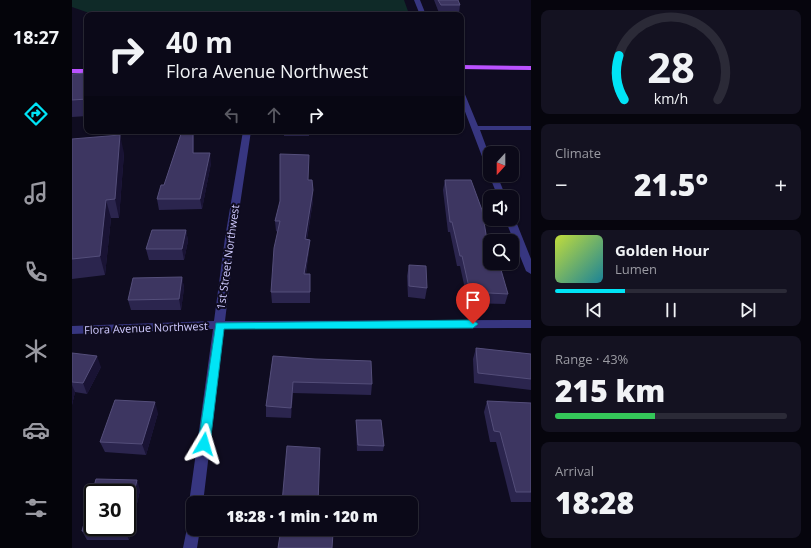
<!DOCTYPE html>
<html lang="en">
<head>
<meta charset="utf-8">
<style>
	:root { --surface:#0b0918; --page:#141221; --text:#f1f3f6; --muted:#9a9aa2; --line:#2b2a37; --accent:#00e4f6 }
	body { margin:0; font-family:"Open Sans",sans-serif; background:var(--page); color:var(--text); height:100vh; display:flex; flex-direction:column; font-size:15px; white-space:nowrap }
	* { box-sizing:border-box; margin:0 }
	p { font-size:13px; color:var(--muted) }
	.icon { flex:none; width:22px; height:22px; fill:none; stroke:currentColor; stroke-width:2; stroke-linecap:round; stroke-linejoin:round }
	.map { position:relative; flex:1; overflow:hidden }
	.side { display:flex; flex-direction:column; gap:10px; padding:10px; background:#06050d; width:280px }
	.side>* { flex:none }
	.banner { position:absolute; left:12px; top:12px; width:380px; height:122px; border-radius:8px; box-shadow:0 1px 3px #0004,0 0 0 1px var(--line); background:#0b0918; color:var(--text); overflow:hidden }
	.needle { width:26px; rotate:201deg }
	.fabs { position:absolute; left:411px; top:146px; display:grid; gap:8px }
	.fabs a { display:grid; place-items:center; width:36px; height:36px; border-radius:8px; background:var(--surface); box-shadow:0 1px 3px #0004,0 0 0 1px var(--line); font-size:20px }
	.speed { position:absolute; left:12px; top:484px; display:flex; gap:8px; font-size:20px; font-weight:700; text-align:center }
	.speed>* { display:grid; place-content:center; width:52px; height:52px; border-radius:50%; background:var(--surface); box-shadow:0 1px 3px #0004,0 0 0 1px var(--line); line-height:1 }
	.speed .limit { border:2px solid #111; border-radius:6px; background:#fff; color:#111 }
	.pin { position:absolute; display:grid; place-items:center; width:34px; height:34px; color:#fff; margin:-41px -17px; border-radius:50% 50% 50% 0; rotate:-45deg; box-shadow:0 0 4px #0007 }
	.pin .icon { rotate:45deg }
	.me { position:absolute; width:44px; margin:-22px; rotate:7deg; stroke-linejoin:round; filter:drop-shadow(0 0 3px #0008) }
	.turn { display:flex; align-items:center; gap:14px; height:84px; padding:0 16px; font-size:18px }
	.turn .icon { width:52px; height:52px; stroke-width:2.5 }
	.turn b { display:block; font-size:28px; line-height:34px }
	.lanes { display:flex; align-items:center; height:38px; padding:0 16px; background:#0003; justify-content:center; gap:20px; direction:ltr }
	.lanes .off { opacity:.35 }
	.big { font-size:30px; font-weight:800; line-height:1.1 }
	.side .card { flex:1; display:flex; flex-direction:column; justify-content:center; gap:6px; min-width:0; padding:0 14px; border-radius:8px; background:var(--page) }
	.side .dial { align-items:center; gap:0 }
	.dial svg { height:104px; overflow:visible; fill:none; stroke:var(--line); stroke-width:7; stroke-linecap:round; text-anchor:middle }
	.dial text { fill:var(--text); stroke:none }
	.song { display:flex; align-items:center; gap:12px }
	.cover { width:48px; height:48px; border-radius:6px; background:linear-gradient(135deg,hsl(70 70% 55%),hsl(190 70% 35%)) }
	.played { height:4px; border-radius:2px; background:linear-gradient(90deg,var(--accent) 30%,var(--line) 30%) }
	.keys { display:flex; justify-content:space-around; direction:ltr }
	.heat { display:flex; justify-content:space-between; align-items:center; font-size:22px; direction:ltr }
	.charge { height:6px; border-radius:3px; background:linear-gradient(90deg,#34c759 43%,var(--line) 0) }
	.trip { position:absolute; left:114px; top:496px; width:232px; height:40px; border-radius:8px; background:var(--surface); box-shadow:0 1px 3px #0004,0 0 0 1px var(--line); font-weight:800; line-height:40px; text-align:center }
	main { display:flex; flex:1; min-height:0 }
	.tabs { display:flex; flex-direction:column; width:72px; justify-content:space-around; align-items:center; background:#04040a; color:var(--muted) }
	.tabs .icon { width:28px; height:28px }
	.tabs .current { color:var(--accent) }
	.tabs b { font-size:18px; color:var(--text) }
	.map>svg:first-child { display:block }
	.green { fill:#0f2a28 }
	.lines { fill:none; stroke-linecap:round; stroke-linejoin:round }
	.minor { fill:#373680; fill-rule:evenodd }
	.major { fill:#ba52ff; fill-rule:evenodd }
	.wall { fill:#2b254e }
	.shaded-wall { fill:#191334 }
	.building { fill:#3d3661; stroke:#544e7a }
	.route { fill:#00e4f6; stroke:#0094a0 }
	.labels { text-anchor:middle; stroke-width:4; stroke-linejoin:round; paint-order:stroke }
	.street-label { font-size:11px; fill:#d0cbff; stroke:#0f0c20 }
</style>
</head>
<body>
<main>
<nav class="tabs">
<b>18:27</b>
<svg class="icon current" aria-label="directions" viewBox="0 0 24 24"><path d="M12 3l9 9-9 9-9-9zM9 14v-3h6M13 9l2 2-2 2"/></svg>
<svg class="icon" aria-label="music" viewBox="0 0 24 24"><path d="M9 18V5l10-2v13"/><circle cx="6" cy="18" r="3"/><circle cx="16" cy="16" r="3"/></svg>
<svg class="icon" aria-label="phone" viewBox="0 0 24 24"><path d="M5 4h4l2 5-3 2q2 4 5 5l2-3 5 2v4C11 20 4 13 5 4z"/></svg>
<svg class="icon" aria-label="climate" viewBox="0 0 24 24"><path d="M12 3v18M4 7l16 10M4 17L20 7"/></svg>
<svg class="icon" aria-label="car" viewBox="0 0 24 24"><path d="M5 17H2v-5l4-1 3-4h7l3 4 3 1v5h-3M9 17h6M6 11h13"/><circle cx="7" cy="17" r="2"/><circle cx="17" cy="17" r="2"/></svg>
<svg class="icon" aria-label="filters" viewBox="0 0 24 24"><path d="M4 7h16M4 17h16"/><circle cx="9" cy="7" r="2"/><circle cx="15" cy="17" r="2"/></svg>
</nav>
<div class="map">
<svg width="459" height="548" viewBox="0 0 459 548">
	<rect width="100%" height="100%" fill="#0f0c20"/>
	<!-- green -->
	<path class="green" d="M0,0H332L337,14L205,15V13H190L189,15H23L0,7Z"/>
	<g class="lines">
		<!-- minor -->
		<path class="minor" d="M342,0H348L354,15H348Z
			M389,90L392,92L406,126H459V130H408L418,157V169L414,167L389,101Z
			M171,131H179L163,238L153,321L459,320V328L152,329L131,503H121V508L117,503L141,329L0,334V326L142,321L153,238Z
			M418,173V175H425L434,197H426L417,175Z
			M440,217L443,219L459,259V274L454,271L433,219H440Z
			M121,521V529H128L125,548H111L116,523Z"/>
		<!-- major -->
		<path class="major" d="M389,65L459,66V70L389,69Z
			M0,69H15V73H0Z"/>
	</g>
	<!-- wall -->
	<path class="wall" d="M362,0H386L388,5L387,13H367Z
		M15,73V116L0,117V118V74Z
		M107,131H128L126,135H122V153L139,163L130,209L87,210L85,199L92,185L109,134H107Z
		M212,131H237V136H212Z
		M0,139L52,153L47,218H39L33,275L0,279Z
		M236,180L241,201L235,239L238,240L237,250L234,274H238V303H200L199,292L206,232L204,231L203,221Z
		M373,180L415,240L436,294L433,304L396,303L388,266H385L378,232H376L371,190Z
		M114,230L116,241L112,260H77L74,249Z
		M337,265L355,288L353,299L336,297L335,276Z
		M110,277L112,288L109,310H59L56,300Z
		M404,348L459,354V390L402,383L401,359Z
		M0,353L29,367L15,394L3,392L0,405Z
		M201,356L300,384L299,395L221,393L219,418L194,417V406Z
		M415,401L459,403V502H439L424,442H418L412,412Z
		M86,413L74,455L33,452L28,442Z
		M284,420L312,446L311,451H285L284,425Z
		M68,490L57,540H15L10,531Z"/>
	<!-- shaded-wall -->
	<path class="shaded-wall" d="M121,131H122V163L121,153Z
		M125,131H128L126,135Z
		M48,135L52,153L47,218L43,199Z
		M138,153L139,163L130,209L128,199Z
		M241,190V201L233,250V239Z
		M34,200L39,218L33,275L28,256Z
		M114,230L116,241L112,260L110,249Z
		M238,240L237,250L232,284V274Z
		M110,277L112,288L109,310L107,299Z
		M25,356L29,367L15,394L11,383Z
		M221,382V393L219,418V408Z
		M0,385L3,392L0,405Z
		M83,402L86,413L74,455L70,444Z
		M65,480L68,490L57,540L53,531L54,527H55V523Z"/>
	<!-- building -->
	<path class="building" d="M366,0H386L388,5H369Z
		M15,73V99L0,100V74Z
		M110,131H121V153H138L128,199H85L89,185H92Z
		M48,135L43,199L34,200L28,256L0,259V139Z
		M208,154L237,155L236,180H240L241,190L233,239L238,240L232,274H238V292H199L202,248L208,221H203L208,201Z
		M373,180H399L410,210L415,240H420V241H418V263H427L436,294L398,292L390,256H388L380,222H378Z
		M80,230H114L110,249H74Z
		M337,265L354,266L355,288L337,286Z
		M110,277L107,299L56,300L61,278Z
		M404,348L459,354V379L406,373Z
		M0,353L25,356L11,383L0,382Z
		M201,356L243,359L299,361L300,384L221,382L219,408L194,406Z
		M43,400L83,402L70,444L28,442Z
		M415,401L459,403V492H444L428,432L422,431Z
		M284,420H309L312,446L286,445Z
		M215,446L248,448L246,503H210Z
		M24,479L65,480L55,523V493H21V527H54L53,531H10Z
		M209,529H245V531L261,533L260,548H206Z"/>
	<!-- route -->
	<path class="route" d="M401,320L406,324L401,328L152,329L138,444L136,447L132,449L128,447L126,444L144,323Z"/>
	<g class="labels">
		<!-- street labels -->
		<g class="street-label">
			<text transform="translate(156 257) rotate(-82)" y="4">1st Street Northwest</text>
			<text transform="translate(74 328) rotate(-2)" y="4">Flora Avenue Northwest</text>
		</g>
	</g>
</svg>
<div class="fabs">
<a><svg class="needle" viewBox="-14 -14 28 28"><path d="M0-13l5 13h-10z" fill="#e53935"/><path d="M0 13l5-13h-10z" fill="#9a9aa2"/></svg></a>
<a><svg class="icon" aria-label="sound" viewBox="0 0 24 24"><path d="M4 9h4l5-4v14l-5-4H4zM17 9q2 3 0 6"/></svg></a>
<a><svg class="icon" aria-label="search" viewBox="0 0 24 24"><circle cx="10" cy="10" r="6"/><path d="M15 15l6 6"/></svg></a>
</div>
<div class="speed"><div class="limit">30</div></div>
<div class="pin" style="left:401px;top:324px;background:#d93025"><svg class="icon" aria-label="arrive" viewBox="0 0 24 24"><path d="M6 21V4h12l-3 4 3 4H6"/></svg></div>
<svg class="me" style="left:132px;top:444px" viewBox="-20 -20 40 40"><path d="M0-17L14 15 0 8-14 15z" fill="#00e4f6" stroke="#fff" stroke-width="4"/></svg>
<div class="trip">18:28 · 1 min · 120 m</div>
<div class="banner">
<div class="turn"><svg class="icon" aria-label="right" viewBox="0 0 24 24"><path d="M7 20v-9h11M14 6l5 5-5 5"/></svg><div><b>40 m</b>Flora Avenue Northwest</div></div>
<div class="lanes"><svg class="icon off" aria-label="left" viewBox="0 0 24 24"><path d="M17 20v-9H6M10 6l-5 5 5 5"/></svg><svg class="icon off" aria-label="ahead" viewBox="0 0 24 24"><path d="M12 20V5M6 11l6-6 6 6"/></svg><svg class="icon" aria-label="right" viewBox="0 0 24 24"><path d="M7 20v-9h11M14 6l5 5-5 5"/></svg></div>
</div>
</div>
<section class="side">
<div class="card dial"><svg viewBox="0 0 100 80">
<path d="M14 69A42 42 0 1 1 86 69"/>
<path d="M14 69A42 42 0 0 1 10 35" stroke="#00e4f6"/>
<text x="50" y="56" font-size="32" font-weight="700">28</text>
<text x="50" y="72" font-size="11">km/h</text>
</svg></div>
<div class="card"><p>Climate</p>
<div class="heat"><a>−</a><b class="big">21.5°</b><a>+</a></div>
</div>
<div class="card">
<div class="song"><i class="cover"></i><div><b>Golden Hour</b><p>Lumen</p></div></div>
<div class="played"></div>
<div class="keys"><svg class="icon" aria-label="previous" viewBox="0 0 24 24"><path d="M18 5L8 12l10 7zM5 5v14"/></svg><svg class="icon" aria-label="pause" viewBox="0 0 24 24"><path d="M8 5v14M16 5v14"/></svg><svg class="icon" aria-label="next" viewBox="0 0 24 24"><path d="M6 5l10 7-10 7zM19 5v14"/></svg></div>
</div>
<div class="card"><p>Range · 43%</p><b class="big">215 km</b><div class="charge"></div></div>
<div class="card"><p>Arrival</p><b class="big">18:28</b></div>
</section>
</main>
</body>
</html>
